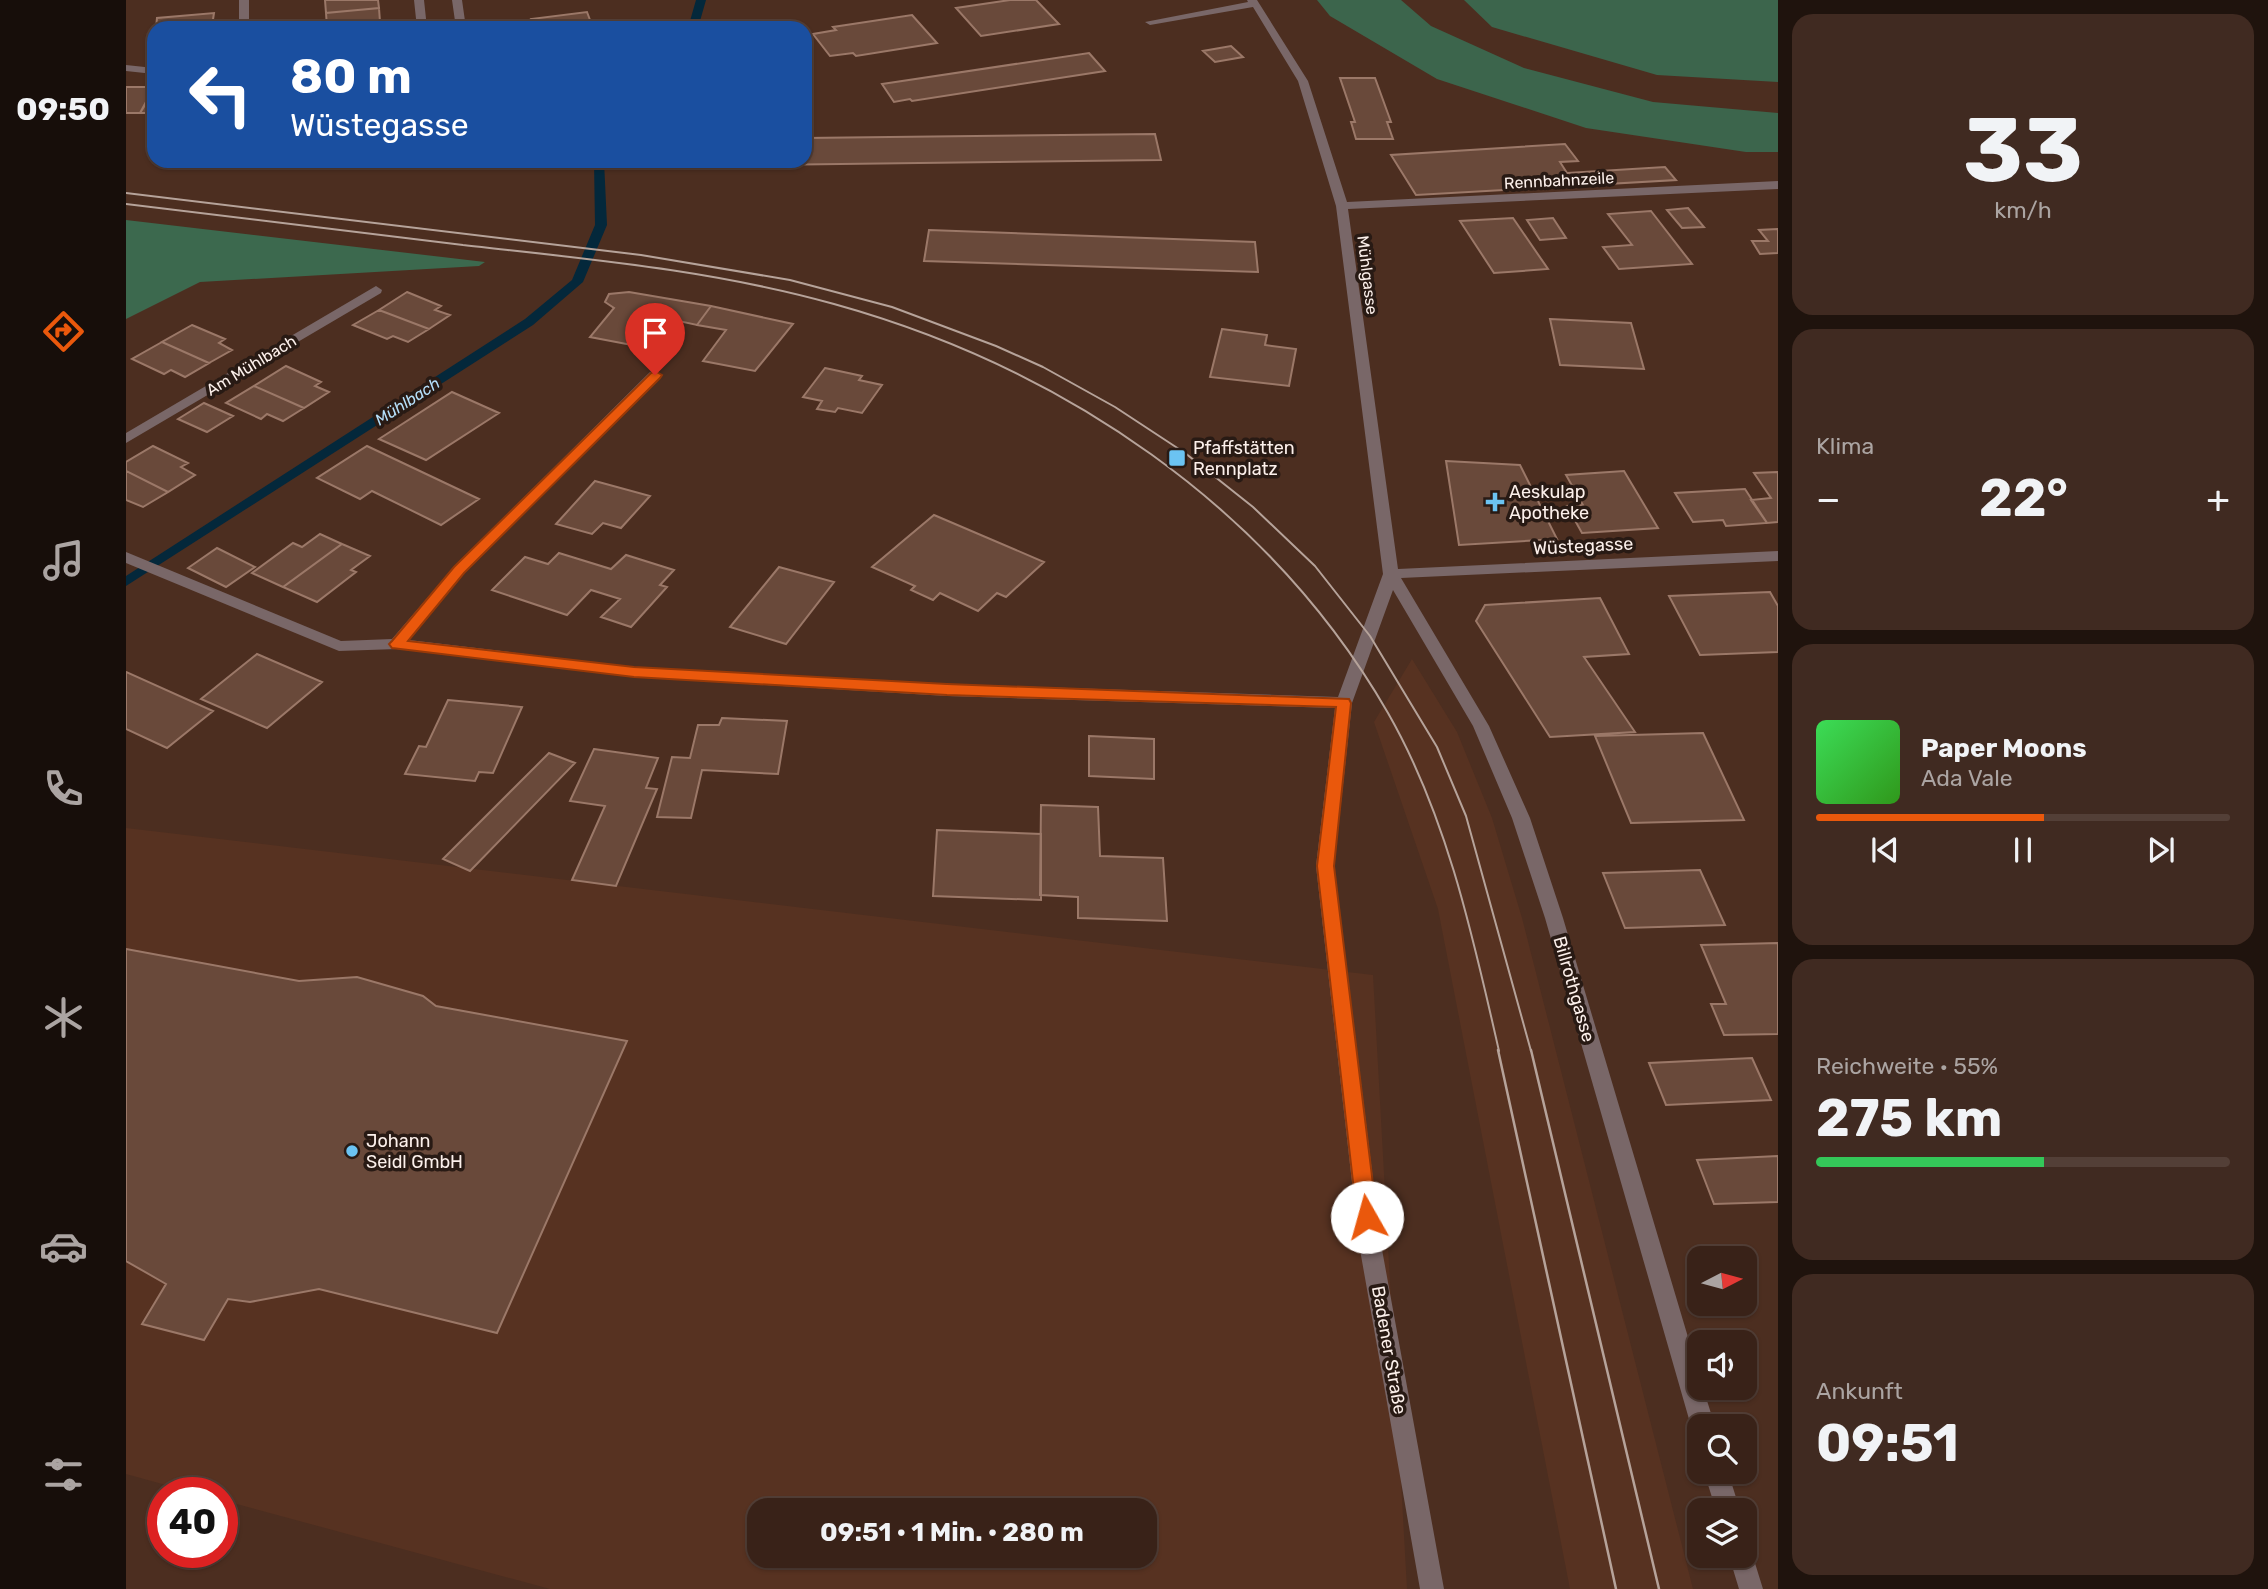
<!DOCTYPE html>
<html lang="de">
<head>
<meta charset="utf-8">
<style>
	:root { --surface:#392218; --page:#402a21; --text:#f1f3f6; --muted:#aba4a2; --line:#533f37; --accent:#ea580c }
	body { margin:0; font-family:Rubik,sans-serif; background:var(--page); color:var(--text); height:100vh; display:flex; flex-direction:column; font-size:26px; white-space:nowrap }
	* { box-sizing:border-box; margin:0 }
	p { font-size:23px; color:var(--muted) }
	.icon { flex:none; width:38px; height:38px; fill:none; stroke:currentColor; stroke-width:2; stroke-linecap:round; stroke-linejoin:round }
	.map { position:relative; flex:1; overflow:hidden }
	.panel { display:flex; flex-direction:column; gap:14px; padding:14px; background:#1f130d; width:490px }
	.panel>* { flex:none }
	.guide { position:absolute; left:21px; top:21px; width:665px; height:147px; border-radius:21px; box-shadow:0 2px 5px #0004,0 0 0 2px var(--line); background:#1a4fa0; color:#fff; overflow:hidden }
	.needle { width:46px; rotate:84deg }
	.controls { position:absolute; left:1561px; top:1246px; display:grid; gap:14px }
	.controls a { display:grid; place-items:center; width:70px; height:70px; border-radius:14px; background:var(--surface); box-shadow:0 2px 5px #0004,0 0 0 2px var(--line); font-size:35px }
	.speed { position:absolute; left:21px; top:1477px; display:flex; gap:14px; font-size:35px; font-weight:700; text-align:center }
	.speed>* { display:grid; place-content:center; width:91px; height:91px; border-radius:50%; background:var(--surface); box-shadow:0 2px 5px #0004,0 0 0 2px var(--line); line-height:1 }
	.speed .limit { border:10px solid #d22; background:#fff; color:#111 }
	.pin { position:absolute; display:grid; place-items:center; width:60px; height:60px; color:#fff; margin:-72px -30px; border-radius:50% 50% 50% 0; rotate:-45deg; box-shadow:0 0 7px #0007 }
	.pin .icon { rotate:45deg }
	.me { position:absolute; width:77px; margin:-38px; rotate:353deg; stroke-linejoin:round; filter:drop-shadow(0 0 5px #0008) }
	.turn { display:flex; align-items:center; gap:24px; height:147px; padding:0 28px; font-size:32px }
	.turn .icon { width:91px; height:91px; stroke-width:2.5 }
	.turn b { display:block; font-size:49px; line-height:60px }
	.big { font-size:52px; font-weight:700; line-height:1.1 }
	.panel .tile { flex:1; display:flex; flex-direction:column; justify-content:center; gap:10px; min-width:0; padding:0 24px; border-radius:21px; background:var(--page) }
	.panel .dial { align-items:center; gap:0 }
	.dial b { font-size:91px; line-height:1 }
	.song { display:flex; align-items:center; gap:21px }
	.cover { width:84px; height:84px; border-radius:10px; background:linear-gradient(135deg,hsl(130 70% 55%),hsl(110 70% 35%)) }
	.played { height:7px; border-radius:4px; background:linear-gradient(90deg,var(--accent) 55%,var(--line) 55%) }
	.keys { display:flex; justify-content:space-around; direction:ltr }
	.heat { display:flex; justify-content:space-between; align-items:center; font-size:38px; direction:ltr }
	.charge { height:10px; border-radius:5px; background:linear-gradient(90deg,#34c759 55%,var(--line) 0) }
	.trip { position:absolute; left:621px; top:1498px; width:410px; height:70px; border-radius:21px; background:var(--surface); box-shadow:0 2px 5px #0004,0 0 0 2px var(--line); font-weight:700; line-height:70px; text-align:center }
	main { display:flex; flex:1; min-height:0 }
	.tabs { display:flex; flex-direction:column; width:126px; justify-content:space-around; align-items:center; background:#170e0a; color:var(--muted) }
	.tabs .icon { width:49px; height:49px }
	.tabs .on { color:var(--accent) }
	.tabs b { font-size:32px; color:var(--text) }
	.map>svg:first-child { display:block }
	.built { fill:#573221; fill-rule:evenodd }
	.green { fill:#3c654c }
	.forest { fill:#3c694e }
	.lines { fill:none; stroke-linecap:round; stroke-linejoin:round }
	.stream { fill:#04283b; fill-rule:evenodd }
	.building { fill:#69493a; stroke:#9b7868; stroke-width:2 }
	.minor { fill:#796768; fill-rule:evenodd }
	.tram-far1 { stroke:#b6a39a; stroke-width:2 }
	.tram { stroke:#b6a39a; stroke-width:2.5 }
	.route { fill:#ea580c; stroke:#983908; stroke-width:2 }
	.poi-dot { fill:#6bc3f2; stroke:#281a14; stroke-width:2.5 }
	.labels { text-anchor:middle; stroke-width:7; stroke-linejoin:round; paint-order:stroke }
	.far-street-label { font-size:16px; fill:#fcf0eb; stroke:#281a14 }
	.far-water-label { font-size:16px; font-style:italic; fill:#b5dffa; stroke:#281a14 }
	.poi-label { font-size:18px; fill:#fcf0eb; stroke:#281a14; text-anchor:start }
	.street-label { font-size:18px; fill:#fcf0eb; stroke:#281a14 }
</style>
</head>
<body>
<main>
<nav class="tabs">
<b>09:50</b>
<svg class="icon on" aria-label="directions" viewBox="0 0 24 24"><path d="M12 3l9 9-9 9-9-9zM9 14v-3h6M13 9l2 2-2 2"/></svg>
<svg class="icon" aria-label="music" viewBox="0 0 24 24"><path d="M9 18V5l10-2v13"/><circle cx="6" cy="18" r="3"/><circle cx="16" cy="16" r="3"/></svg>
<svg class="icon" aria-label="phone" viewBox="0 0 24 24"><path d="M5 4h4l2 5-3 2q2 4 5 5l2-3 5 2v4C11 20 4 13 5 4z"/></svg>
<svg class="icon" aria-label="climate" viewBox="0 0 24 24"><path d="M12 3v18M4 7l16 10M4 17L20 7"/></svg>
<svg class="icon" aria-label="car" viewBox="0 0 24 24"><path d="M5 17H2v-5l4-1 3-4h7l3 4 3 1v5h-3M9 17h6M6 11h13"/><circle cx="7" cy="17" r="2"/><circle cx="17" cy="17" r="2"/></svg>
<svg class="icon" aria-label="filters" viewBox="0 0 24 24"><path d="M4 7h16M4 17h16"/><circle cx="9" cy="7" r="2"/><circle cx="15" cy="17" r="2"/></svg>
</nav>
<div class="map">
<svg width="1652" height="1589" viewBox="0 0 1652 1589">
	<rect width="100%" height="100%" fill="#4c2e20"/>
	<!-- built -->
	<path class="built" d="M1286,659L1331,732L1366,818L1396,918L1567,1589H1444L1312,909L1248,722Z
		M0,828L1247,975L1281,1589H424L96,1500V1493H69L0,1474ZM634,1510H1018V1556H634Z"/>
	<!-- green -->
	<path class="green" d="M1191,0H1275L1305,26L1398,68L1527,102L1652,113V152H1620L1460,128L1311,79L1204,16Z
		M1338,0H1652V82L1531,75L1366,27Z"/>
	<!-- forest -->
	<path class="forest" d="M0,220L359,262L353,266L74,282L0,319Z"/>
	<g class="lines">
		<!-- stream -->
		<path class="stream" d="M570,0H580L572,28H562Z
			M468,161H478L481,225L457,282L407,325L0,586V576L399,319L446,280L469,225Z"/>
	</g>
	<!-- building -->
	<path class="building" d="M199,0H252L253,8L200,13Z
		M884,0H910L933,24L855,36L830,8Z
		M253,8L254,22L201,27L200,13Z
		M461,12L467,28H408L405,19Z
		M88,13L86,26L30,28L31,18Z
		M786,15L811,43L730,56L727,53L704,56L687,34L710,30L707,27Z
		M1105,46L1117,57L1089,62L1077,51Z
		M963,53L979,71L786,101L784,99L768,102L756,84Z
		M1214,78H1249L1265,122H1261L1267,139H1230L1225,122H1229Z
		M0,87H28L14,113H0Z
		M28,91V113H14Z
		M1029,134L1035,160L555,166V161H679V138Z
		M1439,144L1452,161L1434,162L1441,173L1539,167L1550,180L1290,195L1265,155Z
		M1562,208L1578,227L1556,228L1541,210Z
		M1525,211L1566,264L1493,269L1477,247L1506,245L1482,214Z
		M1387,218L1422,269L1368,273L1334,221Z
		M1427,218L1440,238L1414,240L1401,220Z
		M1652,229V253L1634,254L1626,241H1642L1633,230Z
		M803,230L1129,242L1132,272L798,261Z
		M281,292L315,306L309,310L324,315L303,329L253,310Z
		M503,292L585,306L571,325L539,318L516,347L464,337L488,308L479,302L483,294Z
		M585,306L667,324L629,371L577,361L600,330L571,325Z
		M253,310L303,329L282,342L267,336L261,339L227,325Z
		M1424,319L1505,323L1518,369L1434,365Z
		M66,325L99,339L93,343L106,350L83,363L36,342Z
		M1096,329L1141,335L1139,345L1170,349L1163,386L1084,377Z
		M36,342L83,363L59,377L45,370L38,374L6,359Z
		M160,366L195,382L189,386L203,392L178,408L128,386Z
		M699,368L736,376L733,380L756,385L736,413L712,408L709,412L691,409L696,401L677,397Z
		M128,386L178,408L157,421L141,414L135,419L100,403Z
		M326,392L373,413L300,460L253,439Z
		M78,403L107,416L81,432L52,419Z
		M27,446L62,463L55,467L69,475L42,492L0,471V462Z
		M241,446L353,499L315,525L246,491L234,499L191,478Z
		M1320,461L1394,465L1431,539L1333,545Z
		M0,471L42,492L17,507L0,500Z
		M1498,471L1532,528L1456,533L1441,506L1457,505L1440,475Z
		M1652,472V522L1641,523L1625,500L1645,498L1628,473Z
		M469,481L524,496L495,528L477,523L466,534L430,524Z
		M1619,489L1641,523L1600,526L1597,520L1567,522L1549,493Z
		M808,515L918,562L880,597L871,593L852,611L814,593L807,600L785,590L789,586L746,567Z
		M194,534L216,544L157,587L126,573L167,543L176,547Z
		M216,544L244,556L225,570L230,572L191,602L157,587Z
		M91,548L129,567L100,587L62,568Z
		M433,553L485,569L500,555L548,570L534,585L541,587L505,627L475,617L494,599L465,590L441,615L366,590L399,557L422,564Z
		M653,567L708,582L660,644L604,627Z
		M1644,592L1652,606V652L1574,655L1543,596Z
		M1474,598L1503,654L1458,657L1509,732L1424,737L1350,621L1359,605Z
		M131,654L196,682L141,728L75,699Z
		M0,672L87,711L41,748L0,729Z
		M322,700L396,707L367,773L353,772L349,781L279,774L293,746L300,747Z
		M596,718L661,721L652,774L576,770L565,818L531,817L546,757L564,758L572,725H593Z
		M1577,733L1618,820L1505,823L1469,736Z
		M963,736L1028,739V779L963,776Z
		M468,749L532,758L520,788L531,789L490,886L446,880L479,806L444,801Z
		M423,753L449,763L344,871L317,859Z
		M915,805L972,807L974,856L1037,858L1041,921L952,918V897L914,895Z
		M811,830L915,834V900L807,896Z
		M1574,870L1599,925L1499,928L1477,873Z
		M1652,943V1034L1598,1035L1585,1004H1600L1575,945Z
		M0,949L173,981L231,977L297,996L310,1006L501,1041L371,1333L193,1289L124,1302L102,1299L78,1340L16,1324L40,1284L0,1261Z
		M1626,1058L1645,1100L1540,1105L1523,1063Z
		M1652,1156V1202L1588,1204L1571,1160Z"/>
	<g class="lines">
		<!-- minor -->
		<path class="minor" d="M113,0H123V28H113Z
			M288,0H298L301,28H291Z
			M326,0H336L340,28H330Z
			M1121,0H1131L1182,81L1221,202L1652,181V189L1222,209L1272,569L1652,551V561L1275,578L1363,726L1404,818L1437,918L1573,1374V1388H1577L1589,1426H1573V1436L1569,1434L1565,1426L1419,918L1386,818L1347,726L1267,590L1226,703L1208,866L1255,1244L1318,1589H1294L1233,1244L1190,866L1209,708L821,696L508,677L271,649L213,651L0,563V552L215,641L266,639L328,567L524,372L529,371L536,375L534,378L338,573L283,640L508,667L821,684L1212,697L1257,574L1210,206L1172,81L1127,7L1024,25L1019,22L1122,2Z
			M0,65L28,68V74L0,71Z
			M250,286L256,290L255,293L0,443V433Z
			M1578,1472H1602L1614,1510H1590Z
			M1619,1545L1624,1547L1637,1589H1613L1603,1556H1619Z"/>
		<!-- tram-far1 -->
		<path class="tram-far1" d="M0,193L515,255L664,280L766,307L870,346L917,367L989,407L1059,453L1127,507L1189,566L1244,636L1311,747L1340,816L1405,1051
			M0,204C113,217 225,231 337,245C461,259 587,270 708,304C935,367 1143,506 1262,713C1321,816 1347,937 1373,1051"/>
		<!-- tram -->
		<path class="tram" d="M1372,1050L1490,1589
			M1405,1050L1533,1589"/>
	</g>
	<!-- route -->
	<path class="route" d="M529,371L536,375L534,378L338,573L282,641L508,667L821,684L1223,699L1225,703L1208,866L1251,1217L1248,1223L1241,1225L1234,1223L1231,1217L1191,866L1210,707L821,695L508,677L266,648L263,644L266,641L328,567L525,373Z"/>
	<!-- markers -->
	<g class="poi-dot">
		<rect x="1042" y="449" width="18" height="18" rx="3.5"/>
		<path d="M1365.5 491.5h7v7h7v7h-7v7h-7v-7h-7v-7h7z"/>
		<circle cx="226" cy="1151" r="7"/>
	</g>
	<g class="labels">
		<!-- far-street labels -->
		<g class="far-street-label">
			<text transform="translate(1433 180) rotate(-3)" y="6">Rennbahnzeile</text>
			<text transform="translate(1242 275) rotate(83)" y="6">Mühlgasse</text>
			<text transform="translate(125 365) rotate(-31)" y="6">Am Mühlbach</text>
		</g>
		<!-- far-water labels -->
		<g class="far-water-label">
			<text transform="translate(281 401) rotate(-33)" y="6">Mühlbach</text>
		</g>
		<!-- poi labels -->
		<g class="poi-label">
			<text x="1067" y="454">Pfaffstätten<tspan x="1067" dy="21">Rennplatz</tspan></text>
			<text x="1383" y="498">Aeskulap<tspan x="1383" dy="21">Apotheke</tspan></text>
			<text x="240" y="1147">Johann<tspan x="240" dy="21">Seidl GmbH</tspan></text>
		</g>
		<!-- street labels -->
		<g class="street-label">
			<text transform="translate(1457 546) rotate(-3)" y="6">Wüstegasse</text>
			<text transform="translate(1448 989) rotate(74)" y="6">Billrothgasse</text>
			<text transform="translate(1263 1350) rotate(80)" y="6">Badener Straße</text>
		</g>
	</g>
</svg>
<div class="controls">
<a><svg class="needle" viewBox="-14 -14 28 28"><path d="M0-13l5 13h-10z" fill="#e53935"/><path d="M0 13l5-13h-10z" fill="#aba4a2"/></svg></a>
<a><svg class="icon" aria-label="sound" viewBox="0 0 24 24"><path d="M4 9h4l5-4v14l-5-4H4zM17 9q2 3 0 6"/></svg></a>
<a><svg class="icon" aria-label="search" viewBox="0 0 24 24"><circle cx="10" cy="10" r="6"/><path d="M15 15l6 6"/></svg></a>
<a><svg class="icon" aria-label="layers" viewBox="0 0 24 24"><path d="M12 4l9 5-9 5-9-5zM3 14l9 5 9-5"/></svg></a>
</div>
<div class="speed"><div class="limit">40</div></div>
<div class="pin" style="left:529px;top:375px;background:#d93025"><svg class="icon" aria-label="arrive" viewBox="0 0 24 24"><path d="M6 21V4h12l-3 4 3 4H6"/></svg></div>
<svg class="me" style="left:1241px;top:1217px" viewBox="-20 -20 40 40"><circle r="19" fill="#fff"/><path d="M0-13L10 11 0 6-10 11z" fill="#ea580c"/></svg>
<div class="trip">09:51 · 1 Min. · 280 m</div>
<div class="guide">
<div class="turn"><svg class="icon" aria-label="left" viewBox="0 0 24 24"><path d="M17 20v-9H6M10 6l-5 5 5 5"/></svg><div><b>80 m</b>Wüstegasse</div></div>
</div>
</div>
<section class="panel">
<div class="tile dial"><b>33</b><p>km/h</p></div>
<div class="tile"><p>Klima</p>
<div class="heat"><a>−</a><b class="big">22°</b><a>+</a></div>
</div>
<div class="tile">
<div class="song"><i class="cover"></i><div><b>Paper Moons</b><p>Ada Vale</p></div></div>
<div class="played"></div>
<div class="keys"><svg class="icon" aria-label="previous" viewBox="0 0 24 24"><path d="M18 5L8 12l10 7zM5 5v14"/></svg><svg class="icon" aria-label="pause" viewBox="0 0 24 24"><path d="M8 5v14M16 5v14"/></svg><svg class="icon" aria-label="next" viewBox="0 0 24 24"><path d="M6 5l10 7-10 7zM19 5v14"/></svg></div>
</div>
<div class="tile"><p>Reichweite · 55%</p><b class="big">275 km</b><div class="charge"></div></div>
<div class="tile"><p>Ankunft</p><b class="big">09:51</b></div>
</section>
</main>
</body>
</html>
